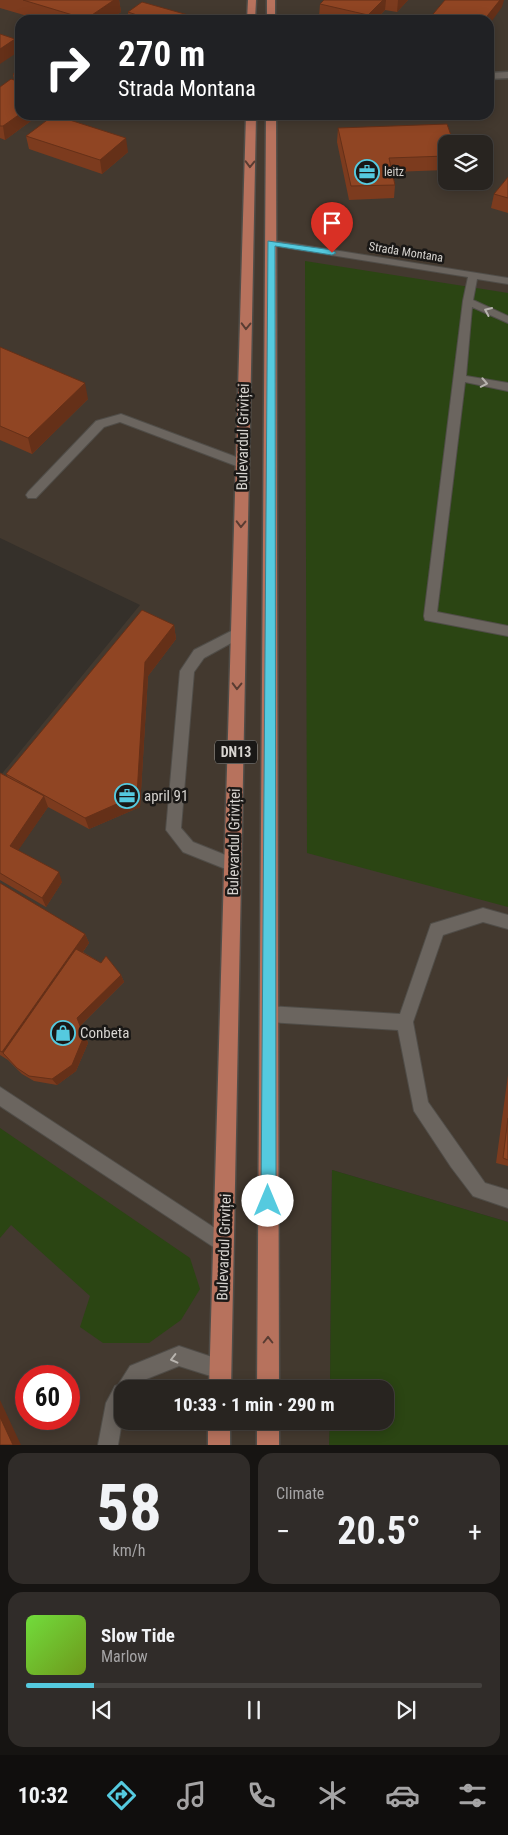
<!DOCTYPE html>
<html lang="en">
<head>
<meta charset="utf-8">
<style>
	:root { --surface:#282420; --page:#302c29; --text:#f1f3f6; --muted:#a5a4a5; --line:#44413e; --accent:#55cadf }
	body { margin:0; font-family:"Roboto Condensed",sans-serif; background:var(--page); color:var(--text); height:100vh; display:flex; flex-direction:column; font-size:19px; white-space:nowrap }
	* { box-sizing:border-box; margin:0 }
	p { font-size:16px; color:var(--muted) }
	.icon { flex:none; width:28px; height:28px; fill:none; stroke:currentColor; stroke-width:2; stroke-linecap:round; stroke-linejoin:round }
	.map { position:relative; height:1445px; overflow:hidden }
	.details { display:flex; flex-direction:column; gap:8px; padding:8px; background:#161412; flex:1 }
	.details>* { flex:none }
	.guide { position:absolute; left:15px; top:15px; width:479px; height:105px; border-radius:15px; box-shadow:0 2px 12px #0003,0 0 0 1px var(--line); background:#202124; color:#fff; overflow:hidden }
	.controls { position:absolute; left:438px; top:135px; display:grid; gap:10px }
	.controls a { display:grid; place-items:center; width:55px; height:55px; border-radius:10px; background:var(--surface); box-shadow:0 2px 12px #0003,0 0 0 1px var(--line); font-size:25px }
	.speed { position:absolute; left:15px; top:1365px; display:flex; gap:10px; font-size:25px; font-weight:700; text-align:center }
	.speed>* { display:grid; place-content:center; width:65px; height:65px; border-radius:50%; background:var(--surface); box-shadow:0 2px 12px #0003,0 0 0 1px var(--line); line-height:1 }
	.speed .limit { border:8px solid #d22; background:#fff; color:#111 }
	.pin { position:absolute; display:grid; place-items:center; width:42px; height:42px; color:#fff; margin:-51px -21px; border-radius:50% 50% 50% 0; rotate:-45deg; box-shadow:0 0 5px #0007 }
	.pin .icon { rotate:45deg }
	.me { position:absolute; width:55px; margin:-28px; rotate:0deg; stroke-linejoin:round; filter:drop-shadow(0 0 4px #0008) }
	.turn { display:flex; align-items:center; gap:18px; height:105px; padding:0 20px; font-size:22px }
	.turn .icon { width:65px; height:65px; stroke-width:2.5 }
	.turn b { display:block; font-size:35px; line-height:42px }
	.big { font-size:38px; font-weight:700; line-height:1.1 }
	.details .card { flex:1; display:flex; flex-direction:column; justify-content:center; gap:8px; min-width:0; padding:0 18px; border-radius:15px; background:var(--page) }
	.details .dial { align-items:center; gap:0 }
	.dial b { font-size:65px; line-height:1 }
	.song { display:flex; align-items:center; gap:15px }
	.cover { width:60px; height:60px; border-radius:8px; background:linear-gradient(135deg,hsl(100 70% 55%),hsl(80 70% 35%)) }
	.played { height:5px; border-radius:2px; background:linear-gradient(90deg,var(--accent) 15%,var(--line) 15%) }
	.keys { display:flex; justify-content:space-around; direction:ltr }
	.heat { display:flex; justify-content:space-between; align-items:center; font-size:28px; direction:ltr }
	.details .tiles { flex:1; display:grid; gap:8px; grid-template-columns:1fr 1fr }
	.card:last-child { grid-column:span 2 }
	.trip { position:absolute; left:114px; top:1380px; width:280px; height:50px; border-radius:15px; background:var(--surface); box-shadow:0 2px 12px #0003,0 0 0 1px var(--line); font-weight:700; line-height:50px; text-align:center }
	.menu { display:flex; height:80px; justify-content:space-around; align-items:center; background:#100e0d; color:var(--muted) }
	.menu .icon { width:35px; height:35px }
	.menu .selected { color:var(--accent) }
	.menu b { font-size:22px; color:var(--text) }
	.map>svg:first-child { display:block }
	.built { fill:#43392f; fill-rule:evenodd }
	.green { fill:#2b4513 }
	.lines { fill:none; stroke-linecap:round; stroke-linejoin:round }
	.lane-casing { stroke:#504d48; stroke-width:2 }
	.street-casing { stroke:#504d48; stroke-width:3 }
	.primary-casing { stroke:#504d48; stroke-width:3 }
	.lane { fill:#6b655f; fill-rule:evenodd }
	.street { fill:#6b655f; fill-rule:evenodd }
	.primary { fill:#b7725d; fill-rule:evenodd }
	.wall { fill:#7c3b1e }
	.shaded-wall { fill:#653018 }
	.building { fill:#904523; stroke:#653018 }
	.oneway { stroke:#593c32 }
	.oneway2 { stroke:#b7b3ae }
	.route { fill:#55cadf; stroke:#378391 }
	.labels { text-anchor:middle; stroke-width:5; stroke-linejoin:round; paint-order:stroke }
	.far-poi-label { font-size:12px; fill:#d7d4d0; stroke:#1a1816; text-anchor:start }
	.far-street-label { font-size:12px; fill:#d7d4d0; stroke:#1a1816 }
	.shield { fill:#1a1816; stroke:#9e9c98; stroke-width:1 }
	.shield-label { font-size:14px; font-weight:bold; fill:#d7d4d0 }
	.street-label { font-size:15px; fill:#d7d4d0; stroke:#1a1816 }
	.poi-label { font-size:15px; fill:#d7d4d0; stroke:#1a1816; text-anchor:start }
</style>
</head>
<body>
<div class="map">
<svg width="508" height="1445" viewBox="0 0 508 1445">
	<rect width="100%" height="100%" fill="#35302a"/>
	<!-- built -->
	<path class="built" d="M0,0H508V1222L332,1170L330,1389H122V1421H330L329,1445H0V776L140,605L0,538ZM20,20H489V115H20ZM446,144H484V181H446ZM26,1376H69V1419H26Z"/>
	<!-- green -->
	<path class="green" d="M305,261L508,293V907L307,853Z
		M0,1128L190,1258L200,1289L181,1320L149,1343H103L80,1327L90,1296L11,1225L0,1238Z
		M332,1170L508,1222V1445H329L330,1421H385V1389H330Z"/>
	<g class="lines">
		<defs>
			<path id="lane" d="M271,240L508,278V284L477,279L473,300L508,316V323L472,307L466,376L508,383V391L465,382L437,612L508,626V636L430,621L425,620L424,616L463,301L468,277L268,245V241Z
				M121,414L247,461L249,464L243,468L239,467L120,422L104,427L36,498H28L26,495L28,492L96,421Z
				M239,627L244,628L245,632L244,636L204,658L194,672L181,828L193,842L238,860L241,865L238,870L233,872L183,852L166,830L180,671L194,650Z
				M483,908L508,915V929L483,922L443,935L413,1022L428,1102L485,1183L508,1190V1208L473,1196L451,1167L414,1111L398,1030L268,1022L262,1020L260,1014L262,1008L268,1006L400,1014L431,924Z
				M0,1087L230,1238L233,1244L230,1250L224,1253L218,1250L0,1106Z
				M179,1346L227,1362L230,1369L227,1376L220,1379L179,1366L144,1380L138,1389H122V1421L118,1445H98L106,1403L115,1386L118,1385L130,1366Z"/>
			<path id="street" d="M508,72V78L489,79V73Z"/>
			<path id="primary" d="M248,0H256L255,20H247Z
				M267,0H275V20H267Z
				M246,115H256L231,1389H209Z
				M266,115H276L279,1389H257Z
				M208,1421H230V1445H208Z
				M257,1421H279V1445H257Z"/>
		</defs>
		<!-- lane casing -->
		<use href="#lane" class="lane-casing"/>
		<!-- street casing -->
		<use href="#street" class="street-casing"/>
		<!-- primary casing -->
		<use href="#primary" class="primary-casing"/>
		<!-- lane -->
		<use href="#lane" class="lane"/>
		<!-- street -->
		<use href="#street" class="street"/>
		<!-- primary -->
		<use href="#primary" class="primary"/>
	</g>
	<!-- wall -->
	<path class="wall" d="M0,0H119L121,12L109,20H41L0,8Z
		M324,0H408L397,12L385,10L375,20H330L319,17L320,4Z
		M128,12L206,20H128Z
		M20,70V115H39L5,140L0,138V87L14,80L13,74Z
		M388,115H452L388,118Z
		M338,128L446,144V170L392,172L395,185L394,198L349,200L337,142Z
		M26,136L128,152L102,174L29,149Z
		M508,177V213L491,208L494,194Z
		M0,347L88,399L32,454L0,440Z
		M174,625L176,639L148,676L140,807L89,829L48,807L18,850L62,882L46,907L0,880V773L8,777L6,774Z
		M0,883L85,934L89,943L83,952L121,975L124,982L81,1025L88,1043L76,1071L57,1085L34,1081L22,1074L8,1060L0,1055Z
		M508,1075V1166L496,1163Z"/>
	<!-- shaded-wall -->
	<path class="shaded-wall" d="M114,0H119L121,12L109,20H86V19Z
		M383,0H386L385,10L375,20H368V15Z
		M398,0H408L397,12Z
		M500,0H504L502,7L489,25V20H484Z
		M15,39L18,52L0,64V49Z
		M20,114V115H39L5,140L3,126Z
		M126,138L128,152L102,174L100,160Z
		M85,383L88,399L32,454L28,438Z
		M174,625L176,639L148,676L140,807L89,829L85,818L145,662Z
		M44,796L48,807L15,855L10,846Z
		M59,872L62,882L46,907L42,898Z
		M85,934L89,943L9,1059L2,1052Z
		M121,975L124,982L81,1025L88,1043L76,1071L57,1085L52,1079L77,1018Z
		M0,1400L21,1445H13L0,1417Z"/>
	<!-- building -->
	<path class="building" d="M23,0H114L86,19Z
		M324,0H383L368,15L320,4Z
		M445,0H500L484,20H428Z
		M142,2L206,20H154L139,19L140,16L128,12Z
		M0,34L15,39L0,49Z
		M20,70V77L13,74Z
		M11,79L20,82V114L3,126H0V87Z
		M54,115L126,138L100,160L26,136Z
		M447,124L454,144H446V156L389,158L395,185L351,186L338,128Z
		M508,177V198L494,194Z
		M0,347L85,383L28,438L0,426Z
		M142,610L174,625L145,662L137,795L85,818L6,774Z
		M0,773L44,796L10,846L59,872L42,898L0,873Z
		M0,883L85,934L2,1052L0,1051Z
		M76,949L101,963L106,956L121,975L77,1018L84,1036L72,1065L52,1079L29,1076L17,1068L3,1053Z
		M508,1118V1160L503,1158Z
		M0,1417L13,1445H0Z"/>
	<!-- one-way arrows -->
	<defs><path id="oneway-chevron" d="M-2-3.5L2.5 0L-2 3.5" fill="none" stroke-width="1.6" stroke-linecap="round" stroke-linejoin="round" transform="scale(1.25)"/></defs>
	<g class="oneway">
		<use href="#oneway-chevron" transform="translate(250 164) rotate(91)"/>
		<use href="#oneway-chevron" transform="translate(246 326) rotate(91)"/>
		<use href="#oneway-chevron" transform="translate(241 524) rotate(91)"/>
		<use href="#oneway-chevron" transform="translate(237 686) rotate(91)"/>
		<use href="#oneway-chevron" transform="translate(268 1340) rotate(-90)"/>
	</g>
	<g class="oneway2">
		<use href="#oneway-chevron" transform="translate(488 311) rotate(-156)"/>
		<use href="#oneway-chevron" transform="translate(484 383) rotate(11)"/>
		<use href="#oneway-chevron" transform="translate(174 1359) rotate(166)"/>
	</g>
	<!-- route -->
	<path class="route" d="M268,241L332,250L336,253L332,255L275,246L276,1201L274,1207L268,1209L263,1207L261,1201Z"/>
	<!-- icons -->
	<defs>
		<symbol id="office-ring" viewBox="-11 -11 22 22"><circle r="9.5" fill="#1a1816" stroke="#55cadf" stroke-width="1.5"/><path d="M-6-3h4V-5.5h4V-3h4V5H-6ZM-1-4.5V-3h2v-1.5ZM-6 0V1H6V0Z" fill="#55cadf"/></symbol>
		<symbol id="shop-ring" viewBox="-11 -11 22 22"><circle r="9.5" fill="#1a1816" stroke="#55cadf" stroke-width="1.5"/><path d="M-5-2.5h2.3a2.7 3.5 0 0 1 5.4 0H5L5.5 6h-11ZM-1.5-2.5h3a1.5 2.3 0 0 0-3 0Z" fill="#55cadf"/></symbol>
	</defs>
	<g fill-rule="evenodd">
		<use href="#office-ring" x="353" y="158" width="28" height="28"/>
		<use href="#office-ring" x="113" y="782" width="28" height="28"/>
		<use href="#shop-ring" x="49" y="1019" width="28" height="28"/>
	</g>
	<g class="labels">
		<!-- far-poi labels -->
		<g class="far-poi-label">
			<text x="384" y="176">leitz</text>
		</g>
		<!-- far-street labels -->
		<g class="far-street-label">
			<text transform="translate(406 252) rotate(9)" y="4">Strada Montana</text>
		</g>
		<!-- shield labels -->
		<rect class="shield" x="215" y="740.5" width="42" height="23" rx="4"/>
		<g class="shield-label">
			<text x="236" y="757">DN13</text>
		</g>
		<!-- street labels -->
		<g class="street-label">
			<text transform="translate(243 437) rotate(-89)" y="5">Bulevardul Griviței</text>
			<text transform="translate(234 842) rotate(-89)" y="5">Bulevardul Griviței</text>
			<text transform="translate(224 1247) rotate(-88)" y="5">Bulevardul Griviței</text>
		</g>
		<!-- poi labels -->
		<g class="poi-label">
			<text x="144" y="801">april 91</text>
			<text x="80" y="1038">Conbeta</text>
		</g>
	</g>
</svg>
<div class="controls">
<a><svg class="icon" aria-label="layers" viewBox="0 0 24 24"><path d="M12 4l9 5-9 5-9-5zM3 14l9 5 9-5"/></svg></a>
</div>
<div class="speed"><div class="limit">60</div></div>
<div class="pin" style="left:332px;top:253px;background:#d93025"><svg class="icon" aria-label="arrive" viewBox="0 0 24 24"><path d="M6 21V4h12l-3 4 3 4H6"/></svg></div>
<svg class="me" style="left:268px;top:1201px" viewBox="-20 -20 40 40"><circle r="19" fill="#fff"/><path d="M0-13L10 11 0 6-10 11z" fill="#55cadf"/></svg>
<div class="trip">10:33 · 1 min · 290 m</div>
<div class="guide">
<div class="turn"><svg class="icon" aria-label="right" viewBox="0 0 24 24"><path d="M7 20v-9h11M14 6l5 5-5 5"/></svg><div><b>270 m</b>Strada Montana</div></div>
</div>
</div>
<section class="details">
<div class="tiles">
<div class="card dial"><b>58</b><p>km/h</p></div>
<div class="card"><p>Climate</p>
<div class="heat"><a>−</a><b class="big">20.5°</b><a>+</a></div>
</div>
<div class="card">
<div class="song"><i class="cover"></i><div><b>Slow Tide</b><p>Marlow</p></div></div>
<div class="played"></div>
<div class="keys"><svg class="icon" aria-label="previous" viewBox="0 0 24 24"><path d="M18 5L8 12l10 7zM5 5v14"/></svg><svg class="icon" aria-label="pause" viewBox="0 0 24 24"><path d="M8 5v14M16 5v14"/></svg><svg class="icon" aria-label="next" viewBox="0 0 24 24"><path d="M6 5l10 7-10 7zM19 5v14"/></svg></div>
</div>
</div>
</section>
<nav class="menu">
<b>10:32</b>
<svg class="icon selected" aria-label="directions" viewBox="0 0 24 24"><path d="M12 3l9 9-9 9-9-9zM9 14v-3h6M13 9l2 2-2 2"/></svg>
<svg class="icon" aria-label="music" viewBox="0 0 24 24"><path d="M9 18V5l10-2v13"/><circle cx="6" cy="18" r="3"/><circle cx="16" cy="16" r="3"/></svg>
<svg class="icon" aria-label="phone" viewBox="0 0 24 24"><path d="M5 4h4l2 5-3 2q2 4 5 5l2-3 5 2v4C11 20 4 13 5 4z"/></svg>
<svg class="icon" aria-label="climate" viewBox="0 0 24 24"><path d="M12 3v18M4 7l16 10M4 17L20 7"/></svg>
<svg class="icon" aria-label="car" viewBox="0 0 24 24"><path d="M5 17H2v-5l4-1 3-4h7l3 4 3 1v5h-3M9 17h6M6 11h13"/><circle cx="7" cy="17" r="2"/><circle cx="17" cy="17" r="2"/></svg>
<svg class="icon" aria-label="filters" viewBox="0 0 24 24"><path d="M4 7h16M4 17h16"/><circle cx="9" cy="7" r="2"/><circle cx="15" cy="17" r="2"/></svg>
</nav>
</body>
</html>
